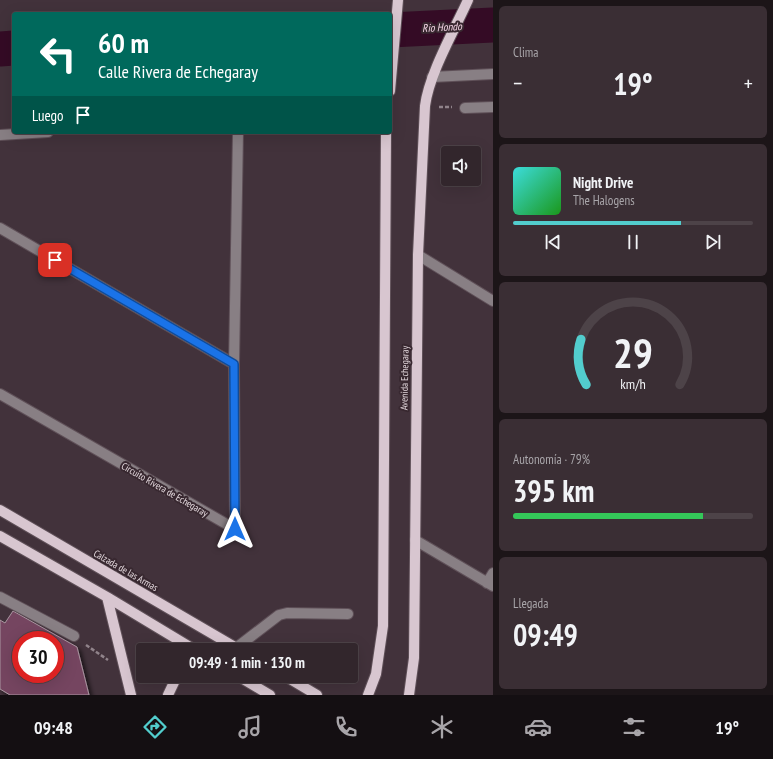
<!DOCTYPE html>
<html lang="es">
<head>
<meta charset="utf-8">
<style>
	:root { --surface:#32262c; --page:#3a2e34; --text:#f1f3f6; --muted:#a8a5a9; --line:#4d4348; --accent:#52cdcd }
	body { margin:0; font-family:"PT Sans Narrow",sans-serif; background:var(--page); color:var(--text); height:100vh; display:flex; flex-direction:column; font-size:15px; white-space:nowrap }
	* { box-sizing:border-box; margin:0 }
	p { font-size:13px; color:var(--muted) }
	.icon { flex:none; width:22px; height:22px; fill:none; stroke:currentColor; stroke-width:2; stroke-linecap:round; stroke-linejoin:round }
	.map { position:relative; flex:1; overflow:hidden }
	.panel { display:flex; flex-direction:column; gap:6px; padding:6px; background:#1c1518; width:280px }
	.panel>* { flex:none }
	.top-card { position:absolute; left:12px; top:12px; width:380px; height:122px; border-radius:4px; box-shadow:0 4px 16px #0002,0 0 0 1px var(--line); background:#00695c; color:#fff; overflow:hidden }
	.buttons { position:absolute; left:441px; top:146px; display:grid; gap:8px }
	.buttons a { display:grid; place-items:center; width:40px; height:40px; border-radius:4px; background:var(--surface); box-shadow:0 4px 16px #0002,0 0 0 1px var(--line); font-size:20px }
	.speed { position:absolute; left:12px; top:631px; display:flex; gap:8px; font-size:20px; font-weight:700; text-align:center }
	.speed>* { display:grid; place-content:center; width:52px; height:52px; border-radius:50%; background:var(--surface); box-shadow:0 4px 16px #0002,0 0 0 1px var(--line); line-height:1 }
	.speed .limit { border:6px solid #d22; background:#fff; color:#111 }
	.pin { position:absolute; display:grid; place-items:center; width:34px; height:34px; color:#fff; margin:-17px; border-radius:8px; box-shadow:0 2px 6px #0006 }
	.me { position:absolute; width:44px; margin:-22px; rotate:0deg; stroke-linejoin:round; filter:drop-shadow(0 0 3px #0008) }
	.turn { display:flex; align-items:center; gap:14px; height:84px; padding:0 20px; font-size:18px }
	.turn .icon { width:52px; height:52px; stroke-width:2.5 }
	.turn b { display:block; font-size:28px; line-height:34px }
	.then { display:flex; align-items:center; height:38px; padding:0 20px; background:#0003; gap:8px; font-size:15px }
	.big { font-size:30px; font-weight:600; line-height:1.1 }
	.panel .card { flex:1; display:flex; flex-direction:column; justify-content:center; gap:6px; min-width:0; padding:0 14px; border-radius:6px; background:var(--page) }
	.panel .dial { align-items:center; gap:0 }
	.dial svg { height:104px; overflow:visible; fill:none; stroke:var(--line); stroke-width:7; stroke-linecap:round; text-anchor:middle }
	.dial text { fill:var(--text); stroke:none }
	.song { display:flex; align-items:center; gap:12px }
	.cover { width:48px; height:48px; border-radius:6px; background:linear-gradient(135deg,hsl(180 70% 55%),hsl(120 70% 35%)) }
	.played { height:4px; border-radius:2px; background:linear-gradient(90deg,var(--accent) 70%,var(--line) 70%) }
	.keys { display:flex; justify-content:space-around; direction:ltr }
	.heat { display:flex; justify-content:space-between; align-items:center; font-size:22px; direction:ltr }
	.charge { height:6px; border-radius:3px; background:linear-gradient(90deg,#34c759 79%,var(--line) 0) }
	.trip { position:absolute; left:136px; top:643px; width:222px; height:40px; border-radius:4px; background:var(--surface); box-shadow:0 4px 16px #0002,0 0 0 1px var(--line); font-weight:600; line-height:40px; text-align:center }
	.tabs { display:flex; height:64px; justify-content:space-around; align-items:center; background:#140f12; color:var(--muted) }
	.tabs .icon { width:28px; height:28px }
	.tabs .active { color:var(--accent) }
	.tabs b { font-size:18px; color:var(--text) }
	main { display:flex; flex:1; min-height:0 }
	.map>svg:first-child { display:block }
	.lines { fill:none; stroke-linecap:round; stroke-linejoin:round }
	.river { stroke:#340b25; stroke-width:35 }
	.building { fill:#744560; stroke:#aa95a0; fill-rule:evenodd; filter:url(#shadow) }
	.minor-casing { stroke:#5f5058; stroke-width:12 }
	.major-casing { stroke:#5f5058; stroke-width:12 }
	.path { stroke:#90838a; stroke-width:2.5; stroke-dasharray:4 2; stroke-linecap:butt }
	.minor { stroke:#887f84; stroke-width:10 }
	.major { stroke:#d8c6d0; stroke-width:10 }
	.route-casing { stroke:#114b97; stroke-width:10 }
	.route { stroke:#1a73e8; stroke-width:7 }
	.labels { text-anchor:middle; stroke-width:4; stroke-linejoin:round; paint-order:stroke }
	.street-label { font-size:10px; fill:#e1d6db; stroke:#382830 }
	.water-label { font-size:11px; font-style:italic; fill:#f7d7e8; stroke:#382830 }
</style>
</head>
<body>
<main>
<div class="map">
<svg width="493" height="695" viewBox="0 0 493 695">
	<defs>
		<filter id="shadow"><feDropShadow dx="3.5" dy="3.5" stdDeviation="2" flood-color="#0009"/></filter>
	</defs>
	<rect width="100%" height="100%" fill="#42323b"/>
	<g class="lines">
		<!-- river -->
		<path class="river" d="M390,30L493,25
			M0,49L14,48"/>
	</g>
	<!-- building -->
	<path class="building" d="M13,611L77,647L89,695H10L0,689V620L5,623ZM21,640H55V674H21Z"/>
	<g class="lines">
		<defs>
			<path id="minor" d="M432,77L493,74
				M465,108L493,107
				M0,135L48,132
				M0,228L234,364
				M418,255L493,301
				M0,394L235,529
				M235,529L234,364L238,132
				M415,540L493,586
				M487,583L493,573
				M0,597L74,636
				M236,648L279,615L287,613L348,614"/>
			<path id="major" d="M390,91L398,0
				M0,510L240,650
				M0,536L107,597L195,650
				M107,597L131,695
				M238,676L270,695
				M285,676L317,695
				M168,695L177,676
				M368,695L376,674L383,626L386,132
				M409,695L414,658L418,255L425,106C429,74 454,31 468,0"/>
		</defs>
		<!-- minor casing -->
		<use href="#minor" class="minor-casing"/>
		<!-- major casing -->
		<use href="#major" class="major-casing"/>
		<!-- path -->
		<path class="path" d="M439,107H452
			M86,645L108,660"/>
		<!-- minor -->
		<use href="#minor" class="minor"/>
		<!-- major -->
		<use href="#major" class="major"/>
	</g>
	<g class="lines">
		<defs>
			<path id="route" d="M55,260L234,364L235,529"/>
		</defs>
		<!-- route casing -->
		<use href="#route" class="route-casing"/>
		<!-- route -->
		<use href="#route" class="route"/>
	</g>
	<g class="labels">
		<!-- street labels -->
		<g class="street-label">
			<text transform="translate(404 378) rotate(-89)" y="4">Avenida Echegaray</text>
			<text transform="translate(165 489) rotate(30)" y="4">Circuito Rivera de Echegaray</text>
			<text transform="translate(126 570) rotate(30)" y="4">Calzada de las Armas</text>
		</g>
		<!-- water labels -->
		<g class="water-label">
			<text transform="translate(442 27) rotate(-3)" y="4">Rio Hondo</text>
		</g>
	</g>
</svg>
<div class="buttons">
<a><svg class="icon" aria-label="sound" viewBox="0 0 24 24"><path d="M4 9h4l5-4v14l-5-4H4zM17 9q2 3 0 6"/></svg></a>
</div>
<div class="speed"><div class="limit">30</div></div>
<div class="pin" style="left:55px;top:260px;background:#d93025"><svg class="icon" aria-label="arrive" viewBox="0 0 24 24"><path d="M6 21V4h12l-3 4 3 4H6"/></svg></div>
<svg class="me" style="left:235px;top:529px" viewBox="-20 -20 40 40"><path d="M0-17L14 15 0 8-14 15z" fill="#1a73e8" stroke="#fff" stroke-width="4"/></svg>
<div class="trip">09:49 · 1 min · 130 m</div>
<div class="top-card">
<div class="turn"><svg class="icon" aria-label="left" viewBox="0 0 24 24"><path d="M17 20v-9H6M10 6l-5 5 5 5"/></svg><div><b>60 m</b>Calle Rivera de Echegaray</div></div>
<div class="then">Luego<svg class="icon" aria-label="arrive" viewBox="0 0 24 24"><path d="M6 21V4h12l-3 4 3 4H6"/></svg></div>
</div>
</div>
<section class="panel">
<div class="card"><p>Clima</p>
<div class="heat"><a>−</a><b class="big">19°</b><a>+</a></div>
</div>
<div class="card">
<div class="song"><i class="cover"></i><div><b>Night Drive</b><p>The Halogens</p></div></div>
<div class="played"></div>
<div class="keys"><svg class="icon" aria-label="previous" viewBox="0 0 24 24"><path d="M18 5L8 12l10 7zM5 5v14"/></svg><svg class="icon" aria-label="pause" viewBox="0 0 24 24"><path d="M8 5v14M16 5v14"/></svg><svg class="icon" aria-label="next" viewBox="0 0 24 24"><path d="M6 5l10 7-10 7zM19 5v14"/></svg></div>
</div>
<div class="card dial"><svg viewBox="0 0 100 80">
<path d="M14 69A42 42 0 1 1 86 69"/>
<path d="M14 69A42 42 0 0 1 10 34" stroke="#52cdcd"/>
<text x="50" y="56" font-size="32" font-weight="700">29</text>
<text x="50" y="72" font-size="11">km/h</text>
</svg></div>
<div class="card"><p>Autonomía · 79%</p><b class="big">395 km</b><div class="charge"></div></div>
<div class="card"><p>Llegada</p><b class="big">09:49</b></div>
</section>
</main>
<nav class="tabs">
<b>09:48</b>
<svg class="icon active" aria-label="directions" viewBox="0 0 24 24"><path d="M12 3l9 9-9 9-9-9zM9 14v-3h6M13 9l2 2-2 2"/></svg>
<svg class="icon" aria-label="music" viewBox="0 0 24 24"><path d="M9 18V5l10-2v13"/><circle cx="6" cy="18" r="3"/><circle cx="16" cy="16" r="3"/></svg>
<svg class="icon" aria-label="phone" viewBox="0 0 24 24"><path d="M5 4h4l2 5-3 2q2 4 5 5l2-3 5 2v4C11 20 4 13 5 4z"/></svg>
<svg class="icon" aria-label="climate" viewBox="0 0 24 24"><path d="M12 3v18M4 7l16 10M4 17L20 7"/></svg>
<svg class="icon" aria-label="car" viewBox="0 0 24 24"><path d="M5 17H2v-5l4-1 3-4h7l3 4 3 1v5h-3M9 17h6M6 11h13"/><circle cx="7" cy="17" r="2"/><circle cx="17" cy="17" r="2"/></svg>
<svg class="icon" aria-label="filters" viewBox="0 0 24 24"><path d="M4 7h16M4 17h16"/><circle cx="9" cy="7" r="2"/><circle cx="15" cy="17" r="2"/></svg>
<b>19°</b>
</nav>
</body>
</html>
